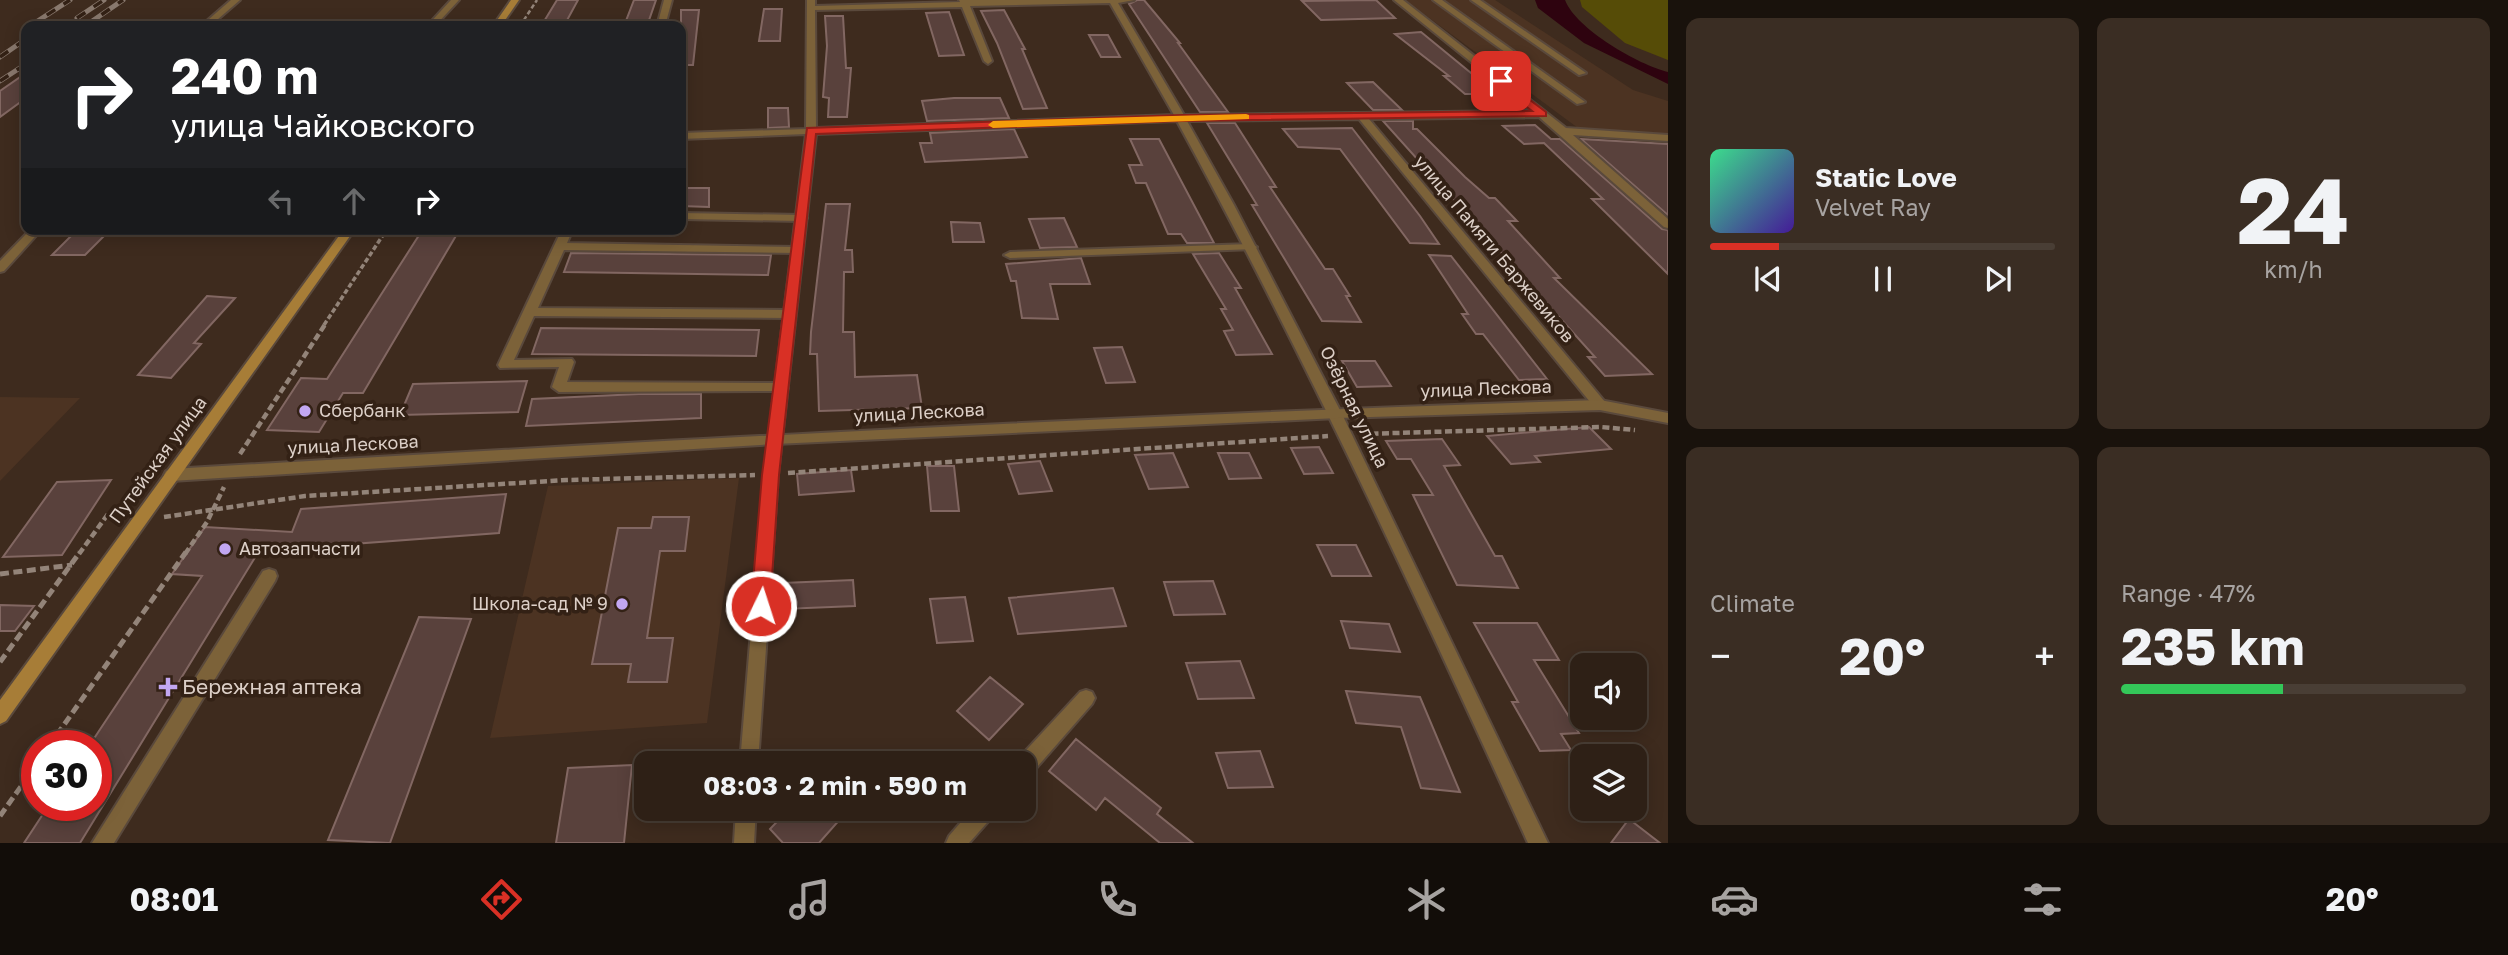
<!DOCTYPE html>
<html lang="en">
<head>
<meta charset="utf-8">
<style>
	:root { --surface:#2e2016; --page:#3a2d23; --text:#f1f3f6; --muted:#a7a3a1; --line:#493e35; --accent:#d93025 }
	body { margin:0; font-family:"Golos Text",sans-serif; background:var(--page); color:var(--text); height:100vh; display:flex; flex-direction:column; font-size:26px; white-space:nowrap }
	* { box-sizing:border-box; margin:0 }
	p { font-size:23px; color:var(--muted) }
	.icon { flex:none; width:38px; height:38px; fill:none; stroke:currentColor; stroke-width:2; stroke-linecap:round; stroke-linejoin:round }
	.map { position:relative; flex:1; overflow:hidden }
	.sheet { display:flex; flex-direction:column; gap:18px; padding:18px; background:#19120c; width:840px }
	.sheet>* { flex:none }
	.guide { position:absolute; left:21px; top:21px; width:665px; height:214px; border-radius:14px; box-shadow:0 4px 18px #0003,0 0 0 2px var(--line); background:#202124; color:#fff; overflow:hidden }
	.buttons { position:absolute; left:1570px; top:653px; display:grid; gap:14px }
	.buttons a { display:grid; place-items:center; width:77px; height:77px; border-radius:14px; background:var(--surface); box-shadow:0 4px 18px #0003,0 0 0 2px var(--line); font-size:35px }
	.speed { position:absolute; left:21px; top:730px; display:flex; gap:14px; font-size:35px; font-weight:700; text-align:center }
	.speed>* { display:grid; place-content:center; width:91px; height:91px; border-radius:50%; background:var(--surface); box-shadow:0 4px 18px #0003,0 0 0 2px var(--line); line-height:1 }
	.speed .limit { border:10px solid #d22; background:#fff; color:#111 }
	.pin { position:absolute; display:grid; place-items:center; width:60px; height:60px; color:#fff; margin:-30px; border-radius:14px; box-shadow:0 4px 10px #0006 }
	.me { position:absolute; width:77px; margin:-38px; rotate:4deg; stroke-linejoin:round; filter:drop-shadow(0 0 5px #0008) }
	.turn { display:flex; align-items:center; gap:24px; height:147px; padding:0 35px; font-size:32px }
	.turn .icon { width:91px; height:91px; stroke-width:2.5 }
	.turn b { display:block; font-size:49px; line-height:60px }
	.lanes { display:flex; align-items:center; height:66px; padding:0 35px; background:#0003; justify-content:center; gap:35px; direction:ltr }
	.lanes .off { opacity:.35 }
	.big { font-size:52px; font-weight:700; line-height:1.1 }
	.sheet .tile { flex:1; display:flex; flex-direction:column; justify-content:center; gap:10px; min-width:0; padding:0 24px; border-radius:14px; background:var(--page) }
	.sheet .dial { align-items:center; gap:0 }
	.dial b { font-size:91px; line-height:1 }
	.song { display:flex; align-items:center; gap:21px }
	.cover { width:84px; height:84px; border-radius:10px; background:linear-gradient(135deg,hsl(150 70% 55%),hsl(260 70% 35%)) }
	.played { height:7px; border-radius:4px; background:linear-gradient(90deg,var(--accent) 20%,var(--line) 20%) }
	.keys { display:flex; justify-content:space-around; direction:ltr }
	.heat { display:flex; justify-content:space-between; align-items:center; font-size:38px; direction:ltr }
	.charge { height:10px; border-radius:5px; background:linear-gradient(90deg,#34c759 47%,var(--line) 0) }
	.sheet .tiles { flex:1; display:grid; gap:18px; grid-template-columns:repeat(2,1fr) }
	.trip { position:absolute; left:634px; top:751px; width:402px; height:70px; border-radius:14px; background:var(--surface); box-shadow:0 4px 18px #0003,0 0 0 2px var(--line); font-weight:700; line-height:70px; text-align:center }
	.menu { display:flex; height:112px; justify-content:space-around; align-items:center; background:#120d09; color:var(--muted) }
	.menu .icon { width:49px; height:49px }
	.menu .selected { color:var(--accent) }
	.menu b { font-size:32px; color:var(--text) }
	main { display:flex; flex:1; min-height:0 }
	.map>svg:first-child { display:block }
	.built { fill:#4c3322 }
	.green { fill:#564c07 }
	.water { fill:#2e030f }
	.building { fill:#59413c; stroke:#826762; stroke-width:2 }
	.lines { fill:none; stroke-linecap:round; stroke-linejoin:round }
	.service-casing { stroke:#5a493c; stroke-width:4 }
	.minor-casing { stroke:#5a493c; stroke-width:4 }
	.tertiary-casing { stroke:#5a493c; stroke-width:4 }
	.secondary-casing { stroke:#5a493c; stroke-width:4 }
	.path-far3 { stroke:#938479; stroke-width:2.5; stroke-dasharray:4.5 2.5; stroke-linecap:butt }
	.path-far2 { stroke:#938479; stroke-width:3.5; stroke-dasharray:5 2.5; stroke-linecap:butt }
	.path-far1 { stroke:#938479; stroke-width:4.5; stroke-dasharray:7 3.5; stroke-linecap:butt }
	.path { stroke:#938479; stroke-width:5; stroke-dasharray:9 4.5; stroke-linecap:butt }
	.service { fill:#7c6239; fill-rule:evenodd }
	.minor { fill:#7c6239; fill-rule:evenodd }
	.tertiary { fill:#7c6239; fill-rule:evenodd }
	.secondary { fill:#a77d37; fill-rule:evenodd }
	.rail-casing { stroke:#89796e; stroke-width:5 }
	.rail { stroke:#332115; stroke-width:3.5; stroke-dasharray:10; stroke-linecap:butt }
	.route { fill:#d93025; stroke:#8d1f18; stroke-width:2 }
	.slow { fill:#f59e0b }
	.poi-dot { fill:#c2a7f2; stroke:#332115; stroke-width:2.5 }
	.labels { text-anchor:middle; stroke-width:7; stroke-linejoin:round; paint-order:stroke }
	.street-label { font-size:18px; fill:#dccfc7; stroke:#332115 }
	.poi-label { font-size:18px; fill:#dccfc7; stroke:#332115; text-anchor:start }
	.near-poi-label { font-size:21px; fill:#dccfc7; stroke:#332115; text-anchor:start }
</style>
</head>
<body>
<main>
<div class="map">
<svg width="1668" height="843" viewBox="0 0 1668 843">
	<rect width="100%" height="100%" fill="#3e2b1e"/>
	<!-- built -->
	<path class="built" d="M1405,0H1495L1633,90L1668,101V135L1578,128Z
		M0,397L80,398L0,481Z
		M739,478L707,723L490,738L548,486Z"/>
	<!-- green -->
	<path class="green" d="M1580,0H1668V60L1625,43L1582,7Z"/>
	<!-- water -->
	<path class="water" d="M1535,0H1565C1576,29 1639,65 1668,72V84L1584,43L1538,8Z"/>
	<!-- building -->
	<path class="building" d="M557,0H578L565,24L543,23Z
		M634,0H656L647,26H624Z
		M1137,0H1144L1180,43H1178L1228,112H1200L1129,4Z
		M1376,0L1395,18L1321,20L1302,1Z
		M764,9H782L780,41H759Z
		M681,10H699L693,65H681Z
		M1004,10L1025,49H1022L1047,108L1023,109L997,43L981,11Z
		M949,12L964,55L939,56L926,13Z
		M825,16H843L846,68H851L847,117H828L829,98L823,97L827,46Z
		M1421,32L1499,96L1490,108L1471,94H1465L1444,76H1449L1395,34Z
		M1089,35H1108L1120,57H1101Z
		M26,73V98L0,117V91Z
		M1373,82L1402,110H1373L1347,83Z
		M954,98H1000L1009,118L927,121L922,101Z
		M768,108H788L789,127L768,128Z
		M1383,121H1413V129H1417L1465,177L1489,198H1495L1517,221H1508L1560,278H1554L1652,374L1605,376L1588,357H1595Z
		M1207,123H1235L1276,187H1270L1325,269H1333L1350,296H1346L1361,322L1322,321L1252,205H1257Z
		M1535,125L1551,139H1560L1662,229L1668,230V274L1592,199H1603L1544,143L1524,144L1503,126Z
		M1352,128L1420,216L1439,244L1410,243L1340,149L1298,147L1283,129Z
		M1014,129L1027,157L925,162L920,143H932L930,133Z
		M1130,139H1159L1214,243H1187L1181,234H1168L1146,183H1136L1129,165H1142Z
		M1581,139L1668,144V215Z
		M681,188H709V207L681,206Z
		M826,204H850L845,250H852L853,272H844L843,332H854L855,377L917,375L922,408L819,411L817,354H810L811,332Z
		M1064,218L1077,247L1040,248L1029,219Z
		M951,222L980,223L984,242H953Z
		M78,229H111L85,255H52Z
		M423,229H460L363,393H343L319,432L267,430L301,378L327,379Z
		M571,253L771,255L768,275L564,272Z
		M1219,253L1241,288H1235L1272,354L1236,355L1224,331L1233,330L1221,309H1226L1193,254Z
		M1429,255L1451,256L1547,379L1519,380L1483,334H1476L1462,314H1468Z
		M1081,258L1090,284H1050L1058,319L1022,318L1016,281H1011L1006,264Z
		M207,296L235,298L194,343L201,344L171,378L138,375Z
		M541,328L759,330L756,356L532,354Z
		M1122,347L1135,382L1106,383L1094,348Z
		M1342,361H1375L1391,386L1357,387Z
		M527,381L518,412L400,415L413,384Z
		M639,394H701V418L526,426L532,399Z
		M1589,427L1611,449L1535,456L1540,462L1511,464L1487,436Z
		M1442,439L1460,465L1444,466L1495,556H1502L1518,588L1457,585L1413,495H1433L1411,459H1397L1386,441Z
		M1319,447L1333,473L1304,474L1291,448Z
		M1173,453L1188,487L1149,489L1135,455Z
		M1218,453H1249L1261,478L1229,479Z
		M1040,461L1052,491L1019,494L1008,464Z
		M927,466H954L959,511H931Z
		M851,470L854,491L799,495L797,474Z
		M111,480L62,555L3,557L57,482Z
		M506,494L499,533L259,551L80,843H24L49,805H96V746H89L202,576L172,574L205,527L292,532L301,509Z
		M653,517H689L685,551H660L647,638H673L667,682H628L631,664H592L618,528H651Z
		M1317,545H1356L1371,576H1332Z
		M853,580L855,606L783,609V583Z
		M1213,581L1225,614L1174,615L1164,582Z
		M1113,588L1126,626L1018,634L1009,598Z
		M965,597L973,641L937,643L930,599Z
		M0,605L34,606L15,631H0Z
		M419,617L471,619L390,843L328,840Z
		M1341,621L1389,624L1400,652L1350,648Z
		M1474,623H1537L1559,660H1534L1579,733L1561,734L1571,750L1540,751L1512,702H1518Z
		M1240,661L1254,698L1198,699L1186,663Z
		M990,677L1023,704L989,740L957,711Z
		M1346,691L1420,697L1460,792L1421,788L1401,727L1356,723Z
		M1076,739L1161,808L1157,814L1193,843H1160L1105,798L1096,810L1049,771Z
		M1260,751L1273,787L1228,788L1216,753Z
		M632,765L624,843H556L568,768Z
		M790,808H850L819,843H783L770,829Z
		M1629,819L1660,843H1611Z"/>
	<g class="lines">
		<defs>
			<path id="service" d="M451,0H459L435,26H427Z
				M1433,0H1442L1585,102L1577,104Z
				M1471,0H1480L1586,73L1579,75Z
				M681,213L801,215L807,218L801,221L681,219Z
				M562,229H573L567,243L797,247L803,250L797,253L564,250L538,308L789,310L795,314L789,318L534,316L514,360L572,359L574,362L567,382L781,383L788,388L786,391L559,392L552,387L559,367L500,368L498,365Z
				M1251,244L1257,247L1255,249L1010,258L1004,255L1010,252Z
				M269,569L275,571L277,576L275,581L114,843H92L263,571Z
				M1086,690L1092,692L1095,698L1092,704L1031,774L1024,776V763H1016L1017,760L1080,692Z
				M973,808H997L994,815L969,843H946L949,836Z"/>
			<path id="minor" d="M231,0H240L210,26H201Z
				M664,0H672L665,26H657Z
				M807,0H815V6L960,2L959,0H1134L1118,3L1184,115L1532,111L1394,0H1403L1566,128L1668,135V141L1573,135L1668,219V228L1664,227L1539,117L1369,119L1605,402L1607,405L1600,410L1595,408L1359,119L1187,121L1234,205L1343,416L1548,843H1528C1417,599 1305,356 1177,121L816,134L778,475L758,763H740L764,475L806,134L681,139V133L806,129ZM1110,3L1174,115L816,128L815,10L962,7L984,61L988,64L992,61L970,6Z
				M31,229H42L4,271L0,272V261Z
				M736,808H756L754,843H734Z"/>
			<path id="tertiary" d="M1600,400L1668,413V423L1600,410L1338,418L775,444L171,481L166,479L164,475L166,471L171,469C647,441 1123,415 1600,400Z"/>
			<path id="secondary" d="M511,0H519L501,26H493Z
				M344,229H355L6,721L0,724V700Z"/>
		</defs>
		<!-- service casing -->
		<use href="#service" class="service-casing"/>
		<!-- minor casing -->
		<use href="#minor" class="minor-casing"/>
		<!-- tertiary casing -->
		<use href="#tertiary" class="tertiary-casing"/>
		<!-- secondary casing -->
		<use href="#secondary" class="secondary-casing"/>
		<!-- path-far3 -->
		<path class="path-far3" d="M520,26L537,0"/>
		<!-- path-far2 -->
		<path class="path-far2" d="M324,325L387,229"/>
		<!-- path-far1 -->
		<path class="path-far1" d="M1361,434L1601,427L1635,430
			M240,454L326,323
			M788,473L1328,436
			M164,517L305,496L567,480L755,475
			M79,554L108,514L124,515
			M185,554L207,522L224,487"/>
		<!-- path -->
		<path class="path" d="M0,574L72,565
			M0,662L80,552
			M49,746L186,552
			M0,816L37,764"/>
		<!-- service -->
		<use href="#service" class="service"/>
		<!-- minor -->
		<use href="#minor" class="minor"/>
		<!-- tertiary -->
		<use href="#tertiary" class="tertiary"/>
		<!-- secondary -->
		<use href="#secondary" class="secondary"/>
		<defs>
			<path id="rail" d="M77,18L104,0
				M30,26L70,0
				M85,26L123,0
				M0,57L26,39
				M0,81L26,64"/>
		</defs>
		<!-- rail casing -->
		<use href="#rail" class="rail-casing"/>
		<!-- rail -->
		<use href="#rail" class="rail"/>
	</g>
	<!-- route -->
	<path class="route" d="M1501,78L1546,112V116L1182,121L816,134L779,475L770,606L768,611H754L751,606L762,475L807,128L1182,115L1532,111L1497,84L1496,81Z"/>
	<!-- slow -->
	<path class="slow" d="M1246,114L1249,115V119L993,128L988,125L993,121Z"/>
	<!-- markers -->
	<g class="poi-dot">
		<circle cx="305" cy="411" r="7"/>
		<circle cx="225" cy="549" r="7"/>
		<circle cx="622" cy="604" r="7"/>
		<path d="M164.5 676.5h7v7h7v7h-7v7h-7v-7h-7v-7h7z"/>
	</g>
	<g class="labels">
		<!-- street labels -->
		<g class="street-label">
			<text transform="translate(1494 249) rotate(50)" y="6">улица Памяти Баржевиков</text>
			<text transform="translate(1486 389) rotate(-2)" y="6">улица Лескова</text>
			<text transform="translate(1354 407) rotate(64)" y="6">Озёрная улица</text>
			<text transform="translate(919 413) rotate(-3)" y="6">улица Лескова</text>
			<text transform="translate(353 445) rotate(-3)" y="6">улица Лескова</text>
			<text transform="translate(158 460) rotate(-54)" y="6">Путейская улица</text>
		</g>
		<!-- poi labels -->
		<g class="poi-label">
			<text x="319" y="417">Сбербанк</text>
			<text x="239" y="555">Автозапчасти</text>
			<text x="608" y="610" text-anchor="end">Школа-сад № 9</text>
		</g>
		<!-- near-poi labels -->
		<g class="near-poi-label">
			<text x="182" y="694">Бережная аптека</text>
		</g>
	</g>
</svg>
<div class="buttons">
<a><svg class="icon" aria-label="sound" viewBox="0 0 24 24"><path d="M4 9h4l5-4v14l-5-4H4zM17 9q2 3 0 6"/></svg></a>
<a><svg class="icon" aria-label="layers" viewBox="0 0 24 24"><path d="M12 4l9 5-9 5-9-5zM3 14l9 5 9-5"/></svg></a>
</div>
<div class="speed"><div class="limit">30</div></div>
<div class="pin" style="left:1501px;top:81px;background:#d93025"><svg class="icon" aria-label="arrive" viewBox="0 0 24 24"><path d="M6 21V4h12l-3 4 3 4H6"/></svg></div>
<svg class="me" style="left:761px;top:606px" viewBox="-20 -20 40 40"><circle r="17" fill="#d93025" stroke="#fff" stroke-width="3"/><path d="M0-11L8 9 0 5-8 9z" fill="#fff"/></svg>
<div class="trip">08:03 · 2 min · 590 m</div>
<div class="guide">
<div class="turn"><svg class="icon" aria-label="right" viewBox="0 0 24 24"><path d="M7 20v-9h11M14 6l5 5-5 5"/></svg><div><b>240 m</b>улица Чайковского</div></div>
<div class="lanes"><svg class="icon off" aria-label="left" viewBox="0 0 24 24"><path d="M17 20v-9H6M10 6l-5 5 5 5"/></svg><svg class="icon off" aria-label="ahead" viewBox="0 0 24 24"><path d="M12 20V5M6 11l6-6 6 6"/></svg><svg class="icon" aria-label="right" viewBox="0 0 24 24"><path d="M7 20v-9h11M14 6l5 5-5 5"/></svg></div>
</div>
</div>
<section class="sheet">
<div class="tiles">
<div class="tile">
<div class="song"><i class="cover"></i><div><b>Static Love</b><p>Velvet Ray</p></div></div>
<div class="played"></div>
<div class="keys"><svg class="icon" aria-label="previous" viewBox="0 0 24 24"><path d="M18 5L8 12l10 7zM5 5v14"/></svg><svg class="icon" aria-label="pause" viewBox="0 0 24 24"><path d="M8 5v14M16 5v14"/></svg><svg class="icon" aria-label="next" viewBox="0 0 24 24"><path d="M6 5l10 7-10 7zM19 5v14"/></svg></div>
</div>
<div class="tile dial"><b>24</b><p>km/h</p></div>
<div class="tile"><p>Climate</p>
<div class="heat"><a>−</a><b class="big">20°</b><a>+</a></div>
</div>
<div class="tile"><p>Range · 47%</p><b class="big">235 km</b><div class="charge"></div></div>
</div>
</section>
</main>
<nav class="menu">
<b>08:01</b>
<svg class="icon selected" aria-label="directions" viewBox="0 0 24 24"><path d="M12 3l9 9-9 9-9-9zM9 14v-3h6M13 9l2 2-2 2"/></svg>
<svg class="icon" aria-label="music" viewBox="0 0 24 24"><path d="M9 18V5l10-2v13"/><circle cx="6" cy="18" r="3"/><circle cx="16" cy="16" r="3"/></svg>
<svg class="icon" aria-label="phone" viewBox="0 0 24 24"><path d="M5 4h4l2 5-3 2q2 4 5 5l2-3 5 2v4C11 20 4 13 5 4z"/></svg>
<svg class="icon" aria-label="climate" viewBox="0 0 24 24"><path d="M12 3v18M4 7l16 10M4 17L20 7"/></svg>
<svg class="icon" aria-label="car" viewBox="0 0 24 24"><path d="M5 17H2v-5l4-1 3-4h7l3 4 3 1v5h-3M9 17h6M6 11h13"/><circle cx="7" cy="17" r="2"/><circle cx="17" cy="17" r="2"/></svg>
<svg class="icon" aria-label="filters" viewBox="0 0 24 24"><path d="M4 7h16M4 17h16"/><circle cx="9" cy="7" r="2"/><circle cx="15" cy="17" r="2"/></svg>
<b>20°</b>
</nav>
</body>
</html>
